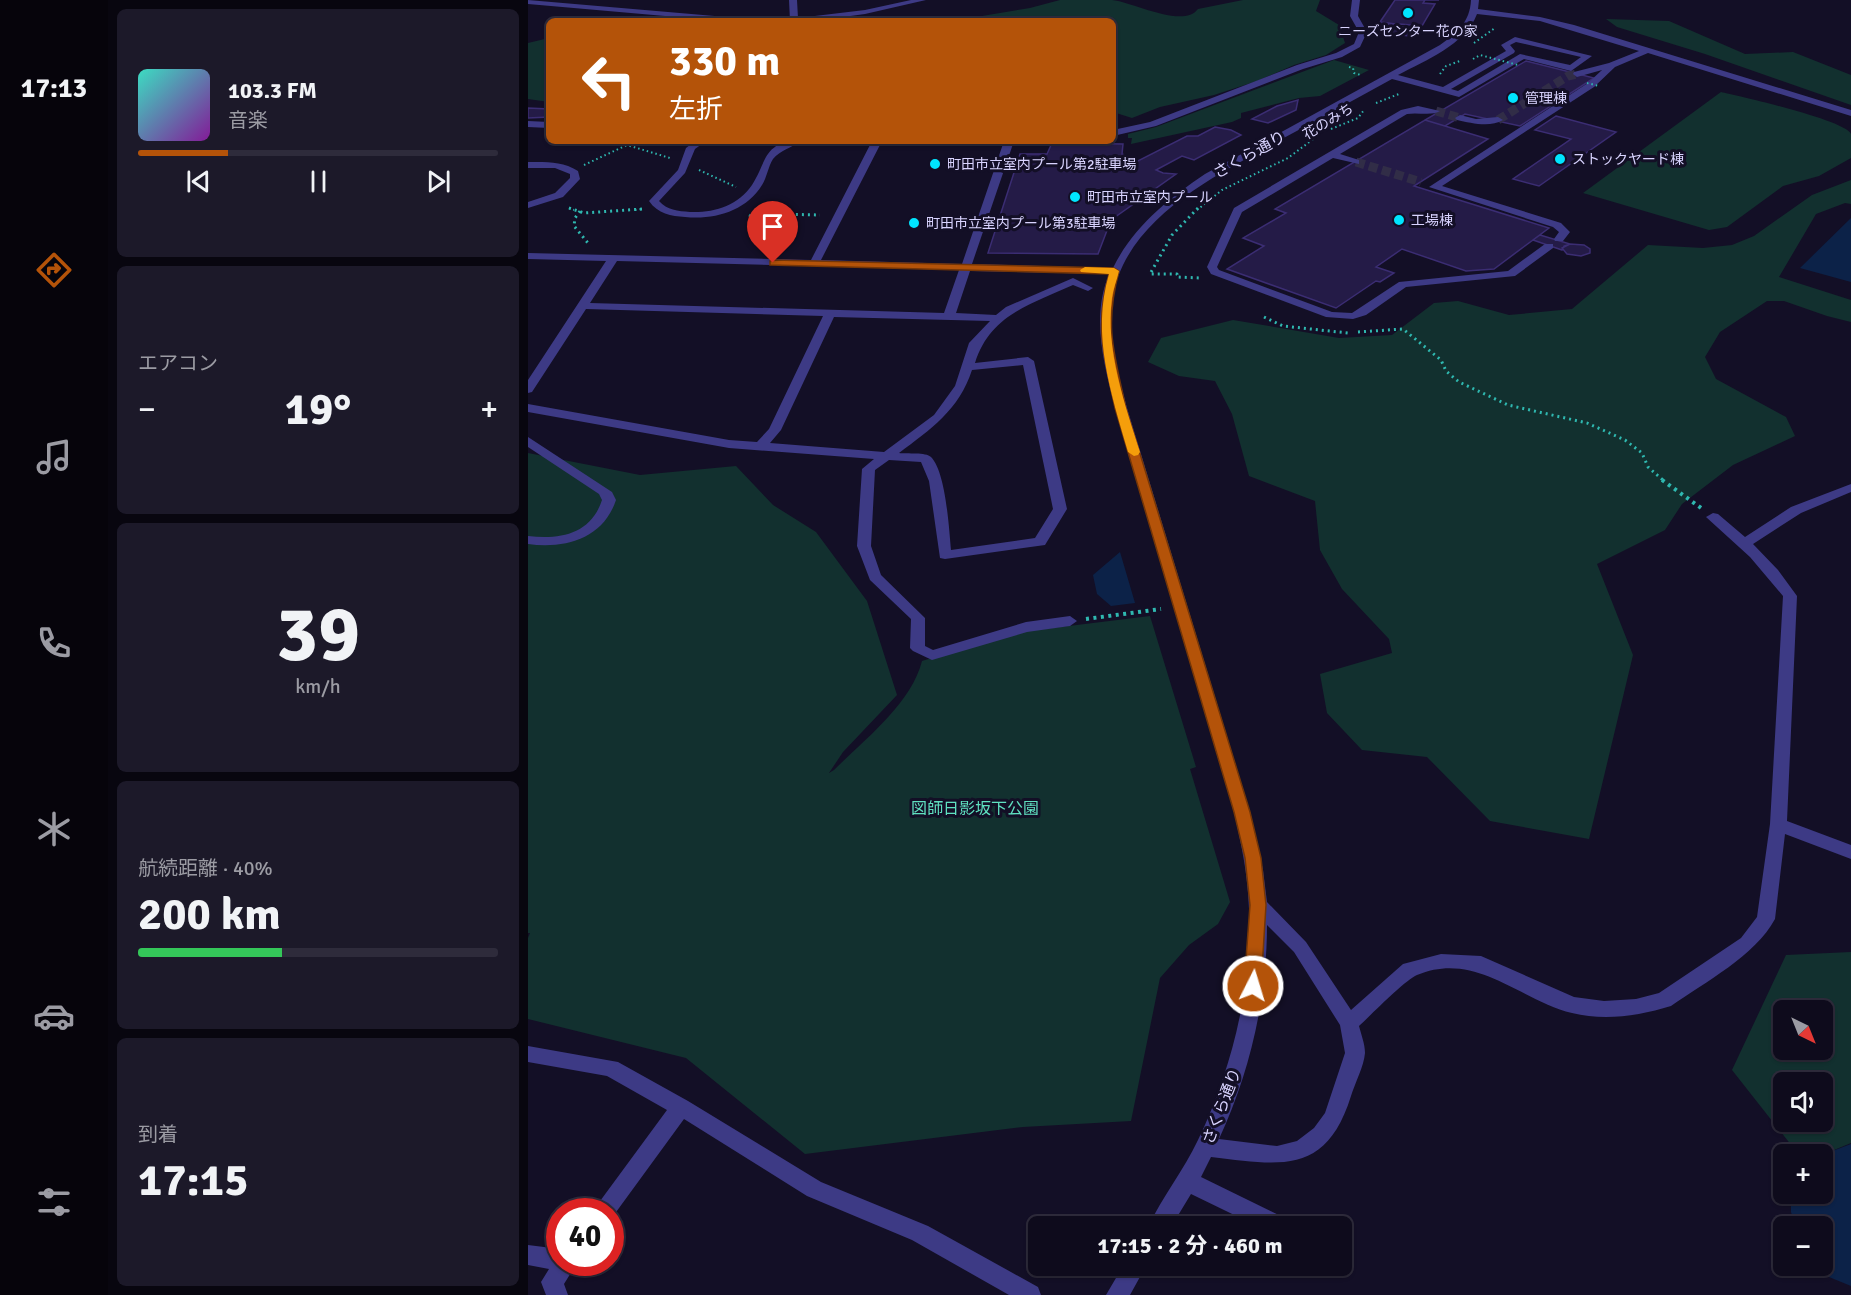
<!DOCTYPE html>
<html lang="ja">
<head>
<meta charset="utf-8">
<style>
	:root { --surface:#0e0b1c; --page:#1c1929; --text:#f1f3f6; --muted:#9b9ba3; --line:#2e2b3b; --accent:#b45309 }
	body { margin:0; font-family:Signika,"Noto Sans JP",sans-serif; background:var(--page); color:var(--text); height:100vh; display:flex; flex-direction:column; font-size:22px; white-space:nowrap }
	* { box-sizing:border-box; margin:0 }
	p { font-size:20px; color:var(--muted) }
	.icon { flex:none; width:33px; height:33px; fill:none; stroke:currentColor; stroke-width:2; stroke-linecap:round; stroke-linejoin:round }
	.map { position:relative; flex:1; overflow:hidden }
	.panel { display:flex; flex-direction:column; gap:9px; padding:9px; background:#08060f; width:420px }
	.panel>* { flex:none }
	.hud { position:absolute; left:18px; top:18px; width:570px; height:126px; border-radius:9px; box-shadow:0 2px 4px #0004,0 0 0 2px var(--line); background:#b45309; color:#fff; overflow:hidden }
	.needle { width:39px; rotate:137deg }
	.tools { position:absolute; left:1245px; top:1000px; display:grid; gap:12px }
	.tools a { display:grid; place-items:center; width:60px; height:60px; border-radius:9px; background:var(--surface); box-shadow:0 2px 4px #0004,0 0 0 2px var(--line); font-size:30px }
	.speed { position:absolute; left:18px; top:1198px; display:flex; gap:12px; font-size:30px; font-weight:700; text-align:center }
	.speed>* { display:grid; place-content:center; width:78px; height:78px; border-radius:50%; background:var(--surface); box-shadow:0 2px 4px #0004,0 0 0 2px var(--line); line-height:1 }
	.speed .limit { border:9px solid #d22; background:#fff; color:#111 }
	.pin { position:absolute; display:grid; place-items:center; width:51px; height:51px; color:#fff; margin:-62px -26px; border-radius:50% 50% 50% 0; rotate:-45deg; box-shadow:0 0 6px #0007 }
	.pin .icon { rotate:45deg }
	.me { position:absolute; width:66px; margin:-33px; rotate:5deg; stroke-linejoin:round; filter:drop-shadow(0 0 4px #0008) }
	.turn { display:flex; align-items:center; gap:21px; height:126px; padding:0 24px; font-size:27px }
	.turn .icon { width:78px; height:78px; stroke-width:2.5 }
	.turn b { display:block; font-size:42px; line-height:51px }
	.big { font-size:45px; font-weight:700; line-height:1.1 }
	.panel .widget { flex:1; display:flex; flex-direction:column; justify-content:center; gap:9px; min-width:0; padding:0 21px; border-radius:9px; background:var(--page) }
	.panel .dial { align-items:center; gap:0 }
	.dial b { font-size:78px; line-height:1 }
	.song { display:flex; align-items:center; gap:18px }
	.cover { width:72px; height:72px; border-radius:9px; background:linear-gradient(135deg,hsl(170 70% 55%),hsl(290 70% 35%)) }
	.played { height:6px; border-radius:3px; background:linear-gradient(90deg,var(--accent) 25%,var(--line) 25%) }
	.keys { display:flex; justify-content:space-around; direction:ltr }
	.heat { display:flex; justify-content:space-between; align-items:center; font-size:33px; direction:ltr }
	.charge { height:9px; border-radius:4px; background:linear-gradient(90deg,#34c759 40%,var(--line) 0) }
	.trip { position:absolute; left:500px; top:1216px; width:324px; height:60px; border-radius:9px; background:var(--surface); box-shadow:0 2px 4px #0004,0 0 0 2px var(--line); font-weight:700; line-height:60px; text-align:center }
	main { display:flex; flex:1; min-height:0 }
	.tabs { display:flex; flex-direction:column; width:108px; justify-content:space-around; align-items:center; background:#06040b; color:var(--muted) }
	.tabs .icon { width:42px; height:42px }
	.tabs .on { color:var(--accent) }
	.tabs b { font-size:27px; color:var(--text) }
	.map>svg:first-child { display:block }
	.green { fill:#12302f; fill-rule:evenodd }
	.water { fill:#0c2248 }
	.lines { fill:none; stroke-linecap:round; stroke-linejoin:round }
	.river { fill:#0c2248; fill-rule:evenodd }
	.building { fill:#241b47; stroke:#3b2d73; stroke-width:1.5 }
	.minor-tunnel { stroke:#312d47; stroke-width:9; stroke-dasharray:9 4.5; stroke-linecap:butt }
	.path-far2 { stroke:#2fb8b0; stroke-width:2; stroke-dasharray:1.5 3; stroke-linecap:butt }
	.path-far1 { stroke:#2fb8b0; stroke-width:3; stroke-dasharray:2 4; stroke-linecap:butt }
	.path { stroke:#2fb8b0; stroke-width:4; stroke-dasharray:3 4.5; stroke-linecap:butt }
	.minor { fill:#3d3a85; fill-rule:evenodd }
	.path-bridge { stroke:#2fb8b0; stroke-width:2; stroke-dasharray:1.5 3; stroke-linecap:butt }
	.route { fill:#b45309; stroke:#753606; stroke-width:1.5 }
	.slow { fill:#f59e0b }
	.poi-dot { fill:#00e5ff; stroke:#130f26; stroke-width:2 }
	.labels { text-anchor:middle; stroke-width:6; stroke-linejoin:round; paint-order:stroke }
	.far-poi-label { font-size:14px; fill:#d9d4ff; stroke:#130f26; text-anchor:start }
	.far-street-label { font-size:14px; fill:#d9d4ff; stroke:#130f26 }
	.street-label { font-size:16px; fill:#d9d4ff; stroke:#130f26 }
	.park-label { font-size:16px; fill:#5fe0c0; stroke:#130f26 }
</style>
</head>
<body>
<main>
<nav class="tabs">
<b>17:13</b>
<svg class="icon on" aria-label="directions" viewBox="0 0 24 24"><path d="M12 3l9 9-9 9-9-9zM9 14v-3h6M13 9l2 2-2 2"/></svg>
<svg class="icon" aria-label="music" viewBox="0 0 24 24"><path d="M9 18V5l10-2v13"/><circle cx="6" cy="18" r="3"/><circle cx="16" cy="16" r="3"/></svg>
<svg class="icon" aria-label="phone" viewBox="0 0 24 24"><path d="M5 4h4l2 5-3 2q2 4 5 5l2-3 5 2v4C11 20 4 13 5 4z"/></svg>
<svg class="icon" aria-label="climate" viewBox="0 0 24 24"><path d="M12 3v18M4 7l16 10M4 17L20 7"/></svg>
<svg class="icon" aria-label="car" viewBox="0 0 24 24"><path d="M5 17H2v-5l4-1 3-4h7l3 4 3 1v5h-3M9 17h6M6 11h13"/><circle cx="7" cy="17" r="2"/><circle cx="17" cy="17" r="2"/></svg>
<svg class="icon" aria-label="filters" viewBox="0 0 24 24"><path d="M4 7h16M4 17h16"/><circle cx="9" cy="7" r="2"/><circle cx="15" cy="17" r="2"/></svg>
</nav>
<section class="panel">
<div class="widget">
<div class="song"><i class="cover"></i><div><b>103.3 FM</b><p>音楽</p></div></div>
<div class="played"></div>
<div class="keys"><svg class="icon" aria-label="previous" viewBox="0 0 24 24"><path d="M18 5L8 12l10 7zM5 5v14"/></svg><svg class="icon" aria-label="pause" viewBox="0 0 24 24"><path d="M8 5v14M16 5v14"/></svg><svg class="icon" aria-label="next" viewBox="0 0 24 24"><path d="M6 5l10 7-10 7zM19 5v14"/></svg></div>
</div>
<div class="widget"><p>エアコン</p>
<div class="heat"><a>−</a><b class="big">19°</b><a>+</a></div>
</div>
<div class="widget dial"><b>39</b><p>km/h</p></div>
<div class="widget"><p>航続距離 · 40%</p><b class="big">200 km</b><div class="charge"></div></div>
<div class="widget"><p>到着</p><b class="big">17:15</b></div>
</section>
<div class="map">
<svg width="1323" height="1295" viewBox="0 0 1323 1295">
	<rect width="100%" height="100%" fill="#130f26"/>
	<!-- green -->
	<path class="green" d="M532,0C549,0 567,0 584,0C605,2 655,29 670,9L715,0H792L788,11L811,25L817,43L798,55L766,65L729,81L686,95L632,107L604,118L585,112V21H424L502,8Z
		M1078,19L1141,21L1217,54L1265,52L1323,75V105L1177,54L1089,27Z
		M21,38V102L0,99V43Z
		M806,60L841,70L792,96L771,98L713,113V118L704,122L603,144L604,138H600V134L628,127Z
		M1193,92C1211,96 1317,120 1323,134C1323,141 1323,152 1323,158L1291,176L1255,186L1199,227L1181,230L1055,193Z
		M1323,180V204L1317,203L1288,214L1251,277L1323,300V322L1299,316L1256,301H1239L1192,332L1177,357L1188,379L1258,417L1267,436L1205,465L1154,504L1137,530L1069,564L1105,655L1061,839L962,821L899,757L834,750L799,713L792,674L864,653L861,639L814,589L792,550L787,501L721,476L704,414L687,381L651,376L620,362L633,338L705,320L811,338L864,335L906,303L930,301L981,315L1044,309L1120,245L1175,248L1204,245L1226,236L1284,195Z
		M0,453L112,475L208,466L245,505L288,532L339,601L369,695L315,752L301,773L306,770C337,739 383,704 394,661L484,633L622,616L668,767L662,769L702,902L690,924L661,945L632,978L603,1121L495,1127L277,1154L158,1058L0,1019V938L2,933H0Z
		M1323,952V1143L1294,1155H1271L1204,1070L1258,955ZM1256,1011H1294V1050H1256ZM1256,1083H1294V1122H1256Z"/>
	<!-- water -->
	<path class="water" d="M1323,218V282L1272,268Z
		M592,552L607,603L583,606L569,594L565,575Z"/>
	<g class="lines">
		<!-- river -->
		<path class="river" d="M1323,1144V1286L1301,1277L1291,1266H1294V1227H1268L1263,1212V1194H1294V1155Z"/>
	</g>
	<!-- building -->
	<path class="building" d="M867,0H911H897L895,3L907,4L894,26L872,24L870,27L886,28L881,36L847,32L852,24H868L852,22Z
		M998,61L1066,78L992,126L937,114L917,126L897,120Z
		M770,100L768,110L740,123L724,119L749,106Z
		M0,108L21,109V117L0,118Z
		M1028,116L1088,132L1011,186L985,179L1043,139L1007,130Z
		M897,120L960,139L886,186L1021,228L966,269L938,271L874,249L848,267L866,273L852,282L848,281L808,308L699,269L736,246L715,238L758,213L747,209Z
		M687,127L703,130L713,135L666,160L654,156L628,170L635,173L648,174L583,220L570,254L460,253L492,154H519L524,143L595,144L594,154L610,161L659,136H670Z
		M1012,235L1042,244L1036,246L1034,250L1005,240Z
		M1042,244L1056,245L1062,249V253L1053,256L1039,254L1034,248Z"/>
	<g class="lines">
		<!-- minor-tunnel -->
		<path class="minor-tunnel" d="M908,111L932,118
			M970,120L1040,76L1049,74
			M828,162L893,182"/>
		<!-- path-far2 -->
		<path class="path-far2" d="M946,43L967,28
			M821,67L825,68L826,73L833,75
			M912,74L918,66L932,61
			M848,103L871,94
			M803,129L830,118L836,110
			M94,141L99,145L142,158
			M56,165L99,145
			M171,170L208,187
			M41,208L46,210
			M107,210L114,209
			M669,210L694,190L760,158L788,137"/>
		<!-- path-far1 -->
		<path class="path-far1" d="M41,208L56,213L114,209
			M670,208L644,235L622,274H649V277L672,278
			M52,211L47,218L46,226L60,243
			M221,215L232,221L237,228L231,248
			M233,220L249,214L292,215
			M736,317L755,326L820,333
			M830,332L875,329L913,360L918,371L931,382L980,405L1059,423L1097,440L1114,453L1120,467L1136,481"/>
		<!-- path -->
		<path class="path" d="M1134,480L1173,508
			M558,619L633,609"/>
		<!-- minor -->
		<path class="minor" d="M0,0L210,18L257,19L261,21H194L0,4Z
			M261,0H269L270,18L337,10L383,0H398L337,14L286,21H262Z
			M824,0H832L830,16L839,32L832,47L814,57L775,69L628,126L585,136V130L622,122L769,65L808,53L826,44L831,32L822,16Z
			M943,0H951L950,9L1012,17L1046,25L1323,110V116L1120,53L1087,67L1066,87L914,186L1033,223L1042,232L1035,241H1027L1026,239L1031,232L1025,227L901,187L1060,83L1074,70L1049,77L1045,74L1046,72L1081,63L1111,51L1012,21L949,14C937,45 898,60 870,75L915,87L978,51L973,45L987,37L1064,56L1043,71L996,59L931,97L864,79C827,99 790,120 752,140C688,176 596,218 584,301C579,338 590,373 599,408L722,812L735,870L739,902L778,942L823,1010L875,964L913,954L953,956L1046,997L1076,1001L1108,999L1131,993L1213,938L1229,917L1242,824L1255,596L1222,557L1178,517L1185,513L1190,514L1217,537L1263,507L1323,484V492L1273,513L1225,544L1250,570L1269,596L1259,821L1323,845V859L1257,834L1247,919C1227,956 1177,982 1143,1006C1111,1016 1076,1021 1044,1013C993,1001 948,950 889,975C877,980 843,1015 831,1026C833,1034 837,1044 837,1053C836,1066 827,1083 823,1096C798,1176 752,1165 683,1157L673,1177L761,1220L764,1227H731L663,1194L643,1227H620C634,1197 656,1170 670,1140C706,1065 727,976 720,893C718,865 712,839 706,812L587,408C576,364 563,318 581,274L442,271L428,313L468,315L478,307L545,278L565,288L560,291L545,285C503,304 462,315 447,363L500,357L506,361L539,509L517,545L417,559L412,558L401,481L393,462L361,460L347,470L343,546L353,575L397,618V646L405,650L498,622L542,616L549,621L542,626L499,632L404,660L385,651L382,648L383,619L342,580L329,546L334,469L346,459L201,448L0,412V404L201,440L229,442L241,429L295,316L58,309L4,392L0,393V380L78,261L0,259V253L283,260L344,141H354L293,260L434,264L476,141H486L444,264L585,268C605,227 640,199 677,174L912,45C929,33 942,22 943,0ZM988,42L1053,57L1042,65L992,54L930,91L923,89L986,53L987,51L982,45ZM89,261L431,270L416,313L62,303ZM306,317L462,321L441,343L427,386L406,415L356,452L242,443L253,430ZM495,365L525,509L507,538L423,550C421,529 418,472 403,457C398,452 379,454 371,453C403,429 431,410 444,370ZM739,925L766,952L812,1025L817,1053L797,1113L786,1128L769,1141L749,1146L691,1139C722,1072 739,999 739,925Z
			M890,106L912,111C905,116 889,112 879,114L812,154L831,160V164L805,158L714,212L689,267L691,270L804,312L824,313L871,282L980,271L1017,244H1025V248L987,276L878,287L838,315L825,319L798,317L683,274L679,267L706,208L873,110Z
			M932,115L948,119L970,117L975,120C962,128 943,123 929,120L927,118Z
			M0,121L21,122V128L0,127Z
			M167,141H178L167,149L157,173L131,201C139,210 150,211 162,212C185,213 210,206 224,185C239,162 235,141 272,141C264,148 252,150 245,159C240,167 239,177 234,185C218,211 187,220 157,217C143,216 130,214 121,201L150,170L158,148Z
			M0,162C19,162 34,161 50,171L52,179L35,197L0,208V202L27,193L42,178V174L27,168H0Z
			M0,437L84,492L88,500C75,539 37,549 0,544V536C32,540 63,534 74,500L71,494L0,447Z
			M0,1046L90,1062L160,1101L293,1182L400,1226L510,1287L513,1295H481L384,1240L279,1196L156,1119L83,1219L82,1212H64L139,1110L79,1076L0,1062Z
			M0,1245L32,1249V1263H49L36,1284L40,1295H18L13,1282L21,1269L0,1265Z
			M595,1266H618L602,1295H578Z"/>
		<!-- path-bridge -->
		<path class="path-bridge" d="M945,59L952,55L990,65
			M1059,83L1071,86"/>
	</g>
	<!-- route -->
	<path class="route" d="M245,260L586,268L591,271C576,327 586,353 598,408L722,812L733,858L738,905L733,986L731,991L725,993L719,991L716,986L722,905L717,858L706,812L587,408C576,357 566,326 581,274L242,265V261Z"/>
	<!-- slow -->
	<path class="slow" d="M557,267L586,268L591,271C589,280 585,289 584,298C577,350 597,404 612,452L610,455L606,456L600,452C583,393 563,335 581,274L553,272L552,270Z"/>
	<!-- markers -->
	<g class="poi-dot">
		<circle cx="880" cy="13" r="6"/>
		<circle cx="985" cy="98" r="6"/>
		<circle cx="1032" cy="159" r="6"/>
		<circle cx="407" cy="164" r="6"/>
		<circle cx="547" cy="197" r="6"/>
		<circle cx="871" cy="220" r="6"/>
		<circle cx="386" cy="223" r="6"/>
	</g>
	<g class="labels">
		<!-- far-poi labels -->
		<g class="far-poi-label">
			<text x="880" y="36" text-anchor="middle">ニーズセンター花の家</text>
			<text x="997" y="103">管理棟</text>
			<text x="1044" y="164">ストックヤード棟</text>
			<text x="419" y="169">町田市立室内プール第2駐車場</text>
			<text x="559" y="202">町田市立室内プール</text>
			<text x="883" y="225">工場棟</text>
			<text x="398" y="228">町田市立室内プール第3駐車場</text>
		</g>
		<!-- far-street labels -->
		<g class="far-street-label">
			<text transform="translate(800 121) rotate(-31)" y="5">花のみち</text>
		</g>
		<!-- street labels -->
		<g class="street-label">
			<text transform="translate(721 154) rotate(-29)" y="6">さくら通り</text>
			<text transform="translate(693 1106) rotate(-69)" y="6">さくら通り</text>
		</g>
		<!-- park labels -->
		<g class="park-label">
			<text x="447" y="814">図師日影坂下公園</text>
		</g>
	</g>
</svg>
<div class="tools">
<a><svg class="needle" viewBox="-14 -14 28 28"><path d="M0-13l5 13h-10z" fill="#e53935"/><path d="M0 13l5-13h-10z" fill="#9b9ba3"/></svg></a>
<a><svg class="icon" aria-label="sound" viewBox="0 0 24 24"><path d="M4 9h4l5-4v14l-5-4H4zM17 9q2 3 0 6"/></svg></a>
<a>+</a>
<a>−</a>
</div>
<div class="speed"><div class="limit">40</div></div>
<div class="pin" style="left:245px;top:263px;background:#d93025"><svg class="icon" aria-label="arrive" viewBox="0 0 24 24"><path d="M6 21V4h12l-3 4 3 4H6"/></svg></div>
<svg class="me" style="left:725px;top:986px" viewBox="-20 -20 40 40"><circle r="17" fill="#b45309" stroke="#fff" stroke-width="3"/><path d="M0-11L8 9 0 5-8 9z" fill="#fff"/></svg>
<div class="trip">17:15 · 2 分 · 460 m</div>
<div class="hud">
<div class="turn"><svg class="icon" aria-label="left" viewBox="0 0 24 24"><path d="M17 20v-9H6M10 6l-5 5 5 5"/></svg><div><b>330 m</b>左折</div></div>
</div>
</div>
</main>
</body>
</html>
